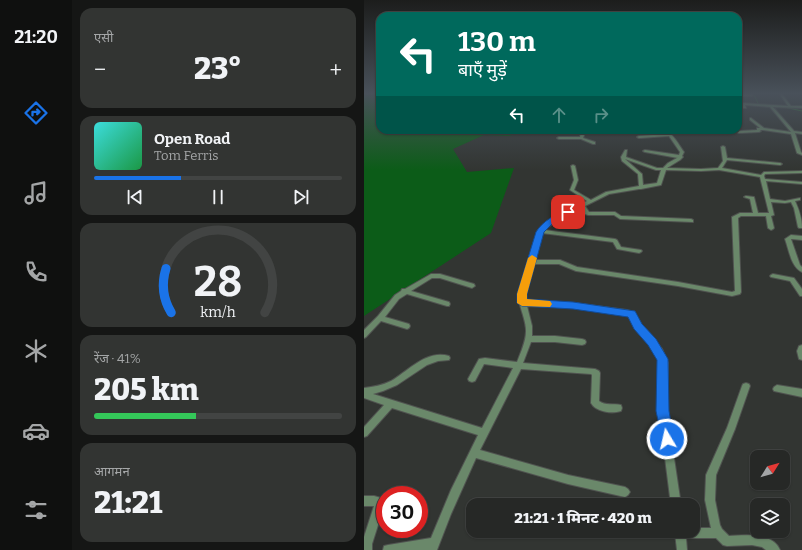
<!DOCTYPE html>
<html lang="hi">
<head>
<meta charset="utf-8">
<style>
	:root { --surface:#262826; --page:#323432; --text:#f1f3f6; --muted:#a4a6a7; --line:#424443; --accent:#1a73e8 }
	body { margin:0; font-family:Bitter,"Noto Sans Devanagari",serif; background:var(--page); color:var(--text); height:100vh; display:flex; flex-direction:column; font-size:15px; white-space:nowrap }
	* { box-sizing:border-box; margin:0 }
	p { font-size:13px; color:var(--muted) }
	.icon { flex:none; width:22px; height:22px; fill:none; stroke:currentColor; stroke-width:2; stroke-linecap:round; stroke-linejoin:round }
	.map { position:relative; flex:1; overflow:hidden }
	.sheet { display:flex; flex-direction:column; gap:8px; padding:8px; background:#151615; width:292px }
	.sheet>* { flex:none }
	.banner { position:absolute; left:12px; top:12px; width:366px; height:122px; border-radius:12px; box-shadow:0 1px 3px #0004,0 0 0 1px var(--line); background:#00695c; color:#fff; overflow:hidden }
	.needle { width:26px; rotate:53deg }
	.buttons { position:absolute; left:386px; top:450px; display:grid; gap:8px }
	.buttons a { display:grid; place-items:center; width:40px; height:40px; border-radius:8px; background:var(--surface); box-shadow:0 1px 3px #0004,0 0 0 1px var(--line); font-size:20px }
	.speed { position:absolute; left:12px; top:486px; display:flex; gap:8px; font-size:20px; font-weight:700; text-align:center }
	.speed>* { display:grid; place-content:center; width:52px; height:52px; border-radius:50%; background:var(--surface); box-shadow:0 1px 3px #0004,0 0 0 1px var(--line); line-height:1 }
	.speed .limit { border:6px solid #d22; background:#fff; color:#111 }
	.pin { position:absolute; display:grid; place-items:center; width:34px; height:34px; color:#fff; margin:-17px; border-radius:8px; box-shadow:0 2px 6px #0006 }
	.me { position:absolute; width:44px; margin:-22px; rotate:351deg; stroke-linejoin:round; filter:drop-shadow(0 0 3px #0008) }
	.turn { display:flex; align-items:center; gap:14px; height:84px; padding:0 16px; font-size:18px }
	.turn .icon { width:52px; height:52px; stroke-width:2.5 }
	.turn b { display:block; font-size:28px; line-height:34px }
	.lanes { display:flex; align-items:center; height:38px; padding:0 16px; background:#0003; justify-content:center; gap:20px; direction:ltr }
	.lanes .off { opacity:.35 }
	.big { font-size:30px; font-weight:800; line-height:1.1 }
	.sheet .widget { flex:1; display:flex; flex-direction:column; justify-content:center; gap:6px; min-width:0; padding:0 14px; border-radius:12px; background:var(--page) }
	.sheet .dial { align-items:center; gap:0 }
	.dial svg { height:104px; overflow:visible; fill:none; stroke:var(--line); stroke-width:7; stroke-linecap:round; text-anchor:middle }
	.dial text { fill:var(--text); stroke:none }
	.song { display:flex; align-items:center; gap:12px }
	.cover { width:48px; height:48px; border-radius:6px; background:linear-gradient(135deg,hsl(180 70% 55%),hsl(140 70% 35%)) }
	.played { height:4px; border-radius:2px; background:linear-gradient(90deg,var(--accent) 35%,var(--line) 35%) }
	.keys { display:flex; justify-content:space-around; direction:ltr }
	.heat { display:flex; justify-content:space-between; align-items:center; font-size:22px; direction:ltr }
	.charge { height:6px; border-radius:3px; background:linear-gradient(90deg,#34c759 41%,var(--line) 0) }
	.trip { position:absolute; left:102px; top:498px; width:234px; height:40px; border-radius:12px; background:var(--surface); box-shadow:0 1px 3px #0004,0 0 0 1px var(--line); font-weight:800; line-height:40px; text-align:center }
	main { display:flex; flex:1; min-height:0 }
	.menu { display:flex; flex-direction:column; width:72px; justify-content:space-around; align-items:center; background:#0f100f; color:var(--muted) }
	.menu .icon { width:28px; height:28px }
	.menu .active { color:var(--accent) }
	.menu b { font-size:18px; color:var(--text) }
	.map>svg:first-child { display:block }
	.green { fill:#0c5c18 }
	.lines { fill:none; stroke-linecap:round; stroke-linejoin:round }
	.stream { stroke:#337c37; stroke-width:1 }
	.minor-casing { stroke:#505350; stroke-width:2 }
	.minor { fill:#6a886a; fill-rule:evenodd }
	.route { fill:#1a73e8; stroke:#114b97 }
	.slow { fill:#f59e0b }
</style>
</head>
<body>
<main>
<nav class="menu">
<b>21:20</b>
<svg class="icon active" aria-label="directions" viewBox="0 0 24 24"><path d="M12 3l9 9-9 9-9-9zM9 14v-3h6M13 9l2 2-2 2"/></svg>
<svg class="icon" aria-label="music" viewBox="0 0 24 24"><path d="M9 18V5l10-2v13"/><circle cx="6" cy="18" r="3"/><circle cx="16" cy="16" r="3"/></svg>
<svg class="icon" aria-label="phone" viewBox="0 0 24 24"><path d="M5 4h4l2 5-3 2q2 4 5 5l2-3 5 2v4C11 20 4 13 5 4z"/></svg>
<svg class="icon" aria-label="climate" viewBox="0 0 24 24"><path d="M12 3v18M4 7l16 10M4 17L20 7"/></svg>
<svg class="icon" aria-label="car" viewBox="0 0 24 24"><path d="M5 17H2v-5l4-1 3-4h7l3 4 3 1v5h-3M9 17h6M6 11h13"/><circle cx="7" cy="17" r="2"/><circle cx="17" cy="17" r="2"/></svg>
<svg class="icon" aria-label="filters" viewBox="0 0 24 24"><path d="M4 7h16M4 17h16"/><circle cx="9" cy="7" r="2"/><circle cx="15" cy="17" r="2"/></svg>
</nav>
<section class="sheet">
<div class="widget"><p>एसी</p>
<div class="heat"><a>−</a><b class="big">23°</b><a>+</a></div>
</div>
<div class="widget">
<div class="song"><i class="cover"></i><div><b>Open Road</b><p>Tom Ferris</p></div></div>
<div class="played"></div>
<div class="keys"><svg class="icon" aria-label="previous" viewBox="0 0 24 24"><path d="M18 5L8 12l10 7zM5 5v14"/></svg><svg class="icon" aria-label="pause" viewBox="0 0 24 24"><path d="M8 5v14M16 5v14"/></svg><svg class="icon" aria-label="next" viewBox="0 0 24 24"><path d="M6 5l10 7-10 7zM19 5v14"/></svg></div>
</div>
<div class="widget dial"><svg viewBox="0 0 100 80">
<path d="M14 69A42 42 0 1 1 86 69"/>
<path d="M14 69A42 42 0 0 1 10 35" stroke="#1a73e8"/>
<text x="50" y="56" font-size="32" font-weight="700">28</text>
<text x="50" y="72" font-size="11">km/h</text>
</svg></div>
<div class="widget"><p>रेंज · 41%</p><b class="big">205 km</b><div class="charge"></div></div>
<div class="widget"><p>आगमन</p><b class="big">21:21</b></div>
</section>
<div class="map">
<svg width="438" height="550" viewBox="0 0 438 550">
	<rect width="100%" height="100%" fill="#323532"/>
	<!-- green -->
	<path class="green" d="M0,93H16V130H163L145,136L120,135L89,149L103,172L150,168L127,233L0,316Z"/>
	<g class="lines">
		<!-- stream -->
		<path class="stream" d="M389,93L395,105
			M420,107L438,111"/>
		<defs>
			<path id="minor" d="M415,93H417L427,106H438V108L409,107L430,131L438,132V134L431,133L437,152L438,153V155L433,153L427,134L399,130H396L397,131L395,132L375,133L368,130L375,131L393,130V128H396L386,120V118H387L400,128L427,132L406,107L381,105L382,108H374V106H379L377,104L379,103L424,106Z
				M374,94H388L389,95L388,96H374Z
				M222,130L219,138L231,142V144H229L217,139H195L193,138L195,137H216L217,132L188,133L186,132L188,131Z
				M248,130H252V134L231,133L229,132L231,131L249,132Z
				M296,130C308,130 314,144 320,152L318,156L319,157L316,160L303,168L337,169L354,168L359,161L357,147L359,146L361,147L363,158L416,163L418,164L416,165L363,160L358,168L397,175L400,172L438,171V173L401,174L400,176L401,179L438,182V184L402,181L406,199L421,201L436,198V200L431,201C435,210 438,218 438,228H435L434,227L430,208L427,202L421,203L407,202L410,215L407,216L410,228L409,229L407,230L404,228L402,216H377L374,218L377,292L376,294L368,296L314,286L212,271L195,264H170L161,294L162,301L209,303L263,310L271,313L277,325L298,349L304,363L303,411L317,505H307L295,411L296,363L292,353L272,328L266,317L262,314L209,307L163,306L168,326V336H191L218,339L221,340L222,342L221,344L218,345L191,342H167L159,363L231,369L235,371L236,373L235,401C241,406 250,403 257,405L258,408L257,411C248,414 232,412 227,403L228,375L227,374L157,369L116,450L204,475L261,487L264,489L266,492L264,495L261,497L204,484L112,458L87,514L73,550H19L20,546L24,545L67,538L87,490L114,435L28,408L3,436L0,437V427L20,405L0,398V388C9,387 19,385 27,381C44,371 63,349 85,356L86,358L85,360L74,361L63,365L33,385L19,391L9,394L118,428L149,368L120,364L111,381L108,382L105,381L104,379L115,359L121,358L153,362C157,352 162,341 162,331C162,322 158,313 156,305L155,303L156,301L155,294L173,232C180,220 210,208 223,201L206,190L210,180L207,166L209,165L211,166L214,180L210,190L227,200L242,192L275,186L274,174L258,161L257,157L261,150H263L262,157L293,168H299L304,163L313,158H314L281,152L279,151L281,150L315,155L316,152L305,136L275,138L273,137L275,136L302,134ZM261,159L292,170H297L293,183L279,185L278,174ZM302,170L337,171L355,170L396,177L405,213H394L390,197L382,196L380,197L386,199L389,213H376L368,217L371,291L368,292L314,282L213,267L196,260H171L178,233L249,242L253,249L275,253L277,252L278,251L277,250L257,247L253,240L251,239L180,230L197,218L217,208L221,214L224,215H250L256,219L329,222V220L327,219L257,216L251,212H225L221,206L245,194L275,189H277L297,185Z
				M427,235L438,236V240L428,239H427L436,265L438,267V272C427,267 425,250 421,239Z
				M67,274H76L110,284L111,286L108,288L76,278H68L47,291L85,302L86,304L85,306H83L43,294L35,299L21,317L45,324L46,326L45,328L43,329L17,321L2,337L0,338V330L14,316L31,295L37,291L38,289H41Z
				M409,274L430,278L438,289V296H436L426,281L407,277L406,276L407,275Z
				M438,345V360L435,359L433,351L435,346Z
				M382,383L385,384L386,386L371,429L352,475L351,500L356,525L358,529L365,536C380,535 409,532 416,550H402L398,547L388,545L363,546L359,545L352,538H322L323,550H313L311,533L312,531H329V528H347L341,500L342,475L363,428L378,386L379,384Z
				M413,385L438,389V397L410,391L409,389L410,387Z
				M0,496H10L17,498L20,506L8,544V550H0V537L10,506H0Z"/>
		</defs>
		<!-- minor casing -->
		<use href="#minor" class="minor-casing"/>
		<!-- minor -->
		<use href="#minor" class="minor"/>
	</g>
	<!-- sky -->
	<linearGradient id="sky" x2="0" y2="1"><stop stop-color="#1c1d1c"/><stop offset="0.55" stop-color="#49515a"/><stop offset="1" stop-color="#49515a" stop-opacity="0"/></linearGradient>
	<rect width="438" height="170" fill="url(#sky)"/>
	<!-- route -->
	<path class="route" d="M204,210L207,212L206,214L188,224L180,232L163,294V299L209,302L271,311L278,324L292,339L304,359L305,411L310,439L308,444L303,445L299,444L292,411L293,360L284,345L270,329L264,317L209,309L158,306L153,303V294L172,232C178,222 192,213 204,210Z"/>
	<!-- slow -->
	<path class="slow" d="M168,255L173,258L163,294V299L186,301L188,304L186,307L158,306L153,303V294L164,258Z"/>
</svg>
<div class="buttons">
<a><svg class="needle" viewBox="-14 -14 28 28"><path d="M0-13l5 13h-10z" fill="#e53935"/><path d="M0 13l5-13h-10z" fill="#a4a6a7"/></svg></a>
<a><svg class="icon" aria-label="layers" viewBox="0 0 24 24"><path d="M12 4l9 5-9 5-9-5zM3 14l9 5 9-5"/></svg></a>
</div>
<div class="speed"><div class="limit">30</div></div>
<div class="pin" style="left:204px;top:212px;background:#d93025"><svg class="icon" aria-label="arrive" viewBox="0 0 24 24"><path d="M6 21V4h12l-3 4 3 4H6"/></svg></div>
<svg class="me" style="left:303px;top:439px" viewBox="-20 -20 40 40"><circle r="17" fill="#1a73e8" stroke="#fff" stroke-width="3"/><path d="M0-11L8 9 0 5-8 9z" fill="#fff"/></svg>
<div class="trip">21:21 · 1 मिनट · 420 m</div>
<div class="banner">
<div class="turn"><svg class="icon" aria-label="left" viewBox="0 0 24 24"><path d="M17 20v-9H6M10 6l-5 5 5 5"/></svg><div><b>130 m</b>बाएँ मुड़ें</div></div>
<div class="lanes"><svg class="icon" aria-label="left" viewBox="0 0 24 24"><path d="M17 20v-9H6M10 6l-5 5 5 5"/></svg><svg class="icon off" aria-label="ahead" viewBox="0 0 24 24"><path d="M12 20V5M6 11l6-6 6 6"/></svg><svg class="icon off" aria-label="right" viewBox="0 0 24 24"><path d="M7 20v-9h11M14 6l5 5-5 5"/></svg></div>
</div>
</div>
</main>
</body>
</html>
